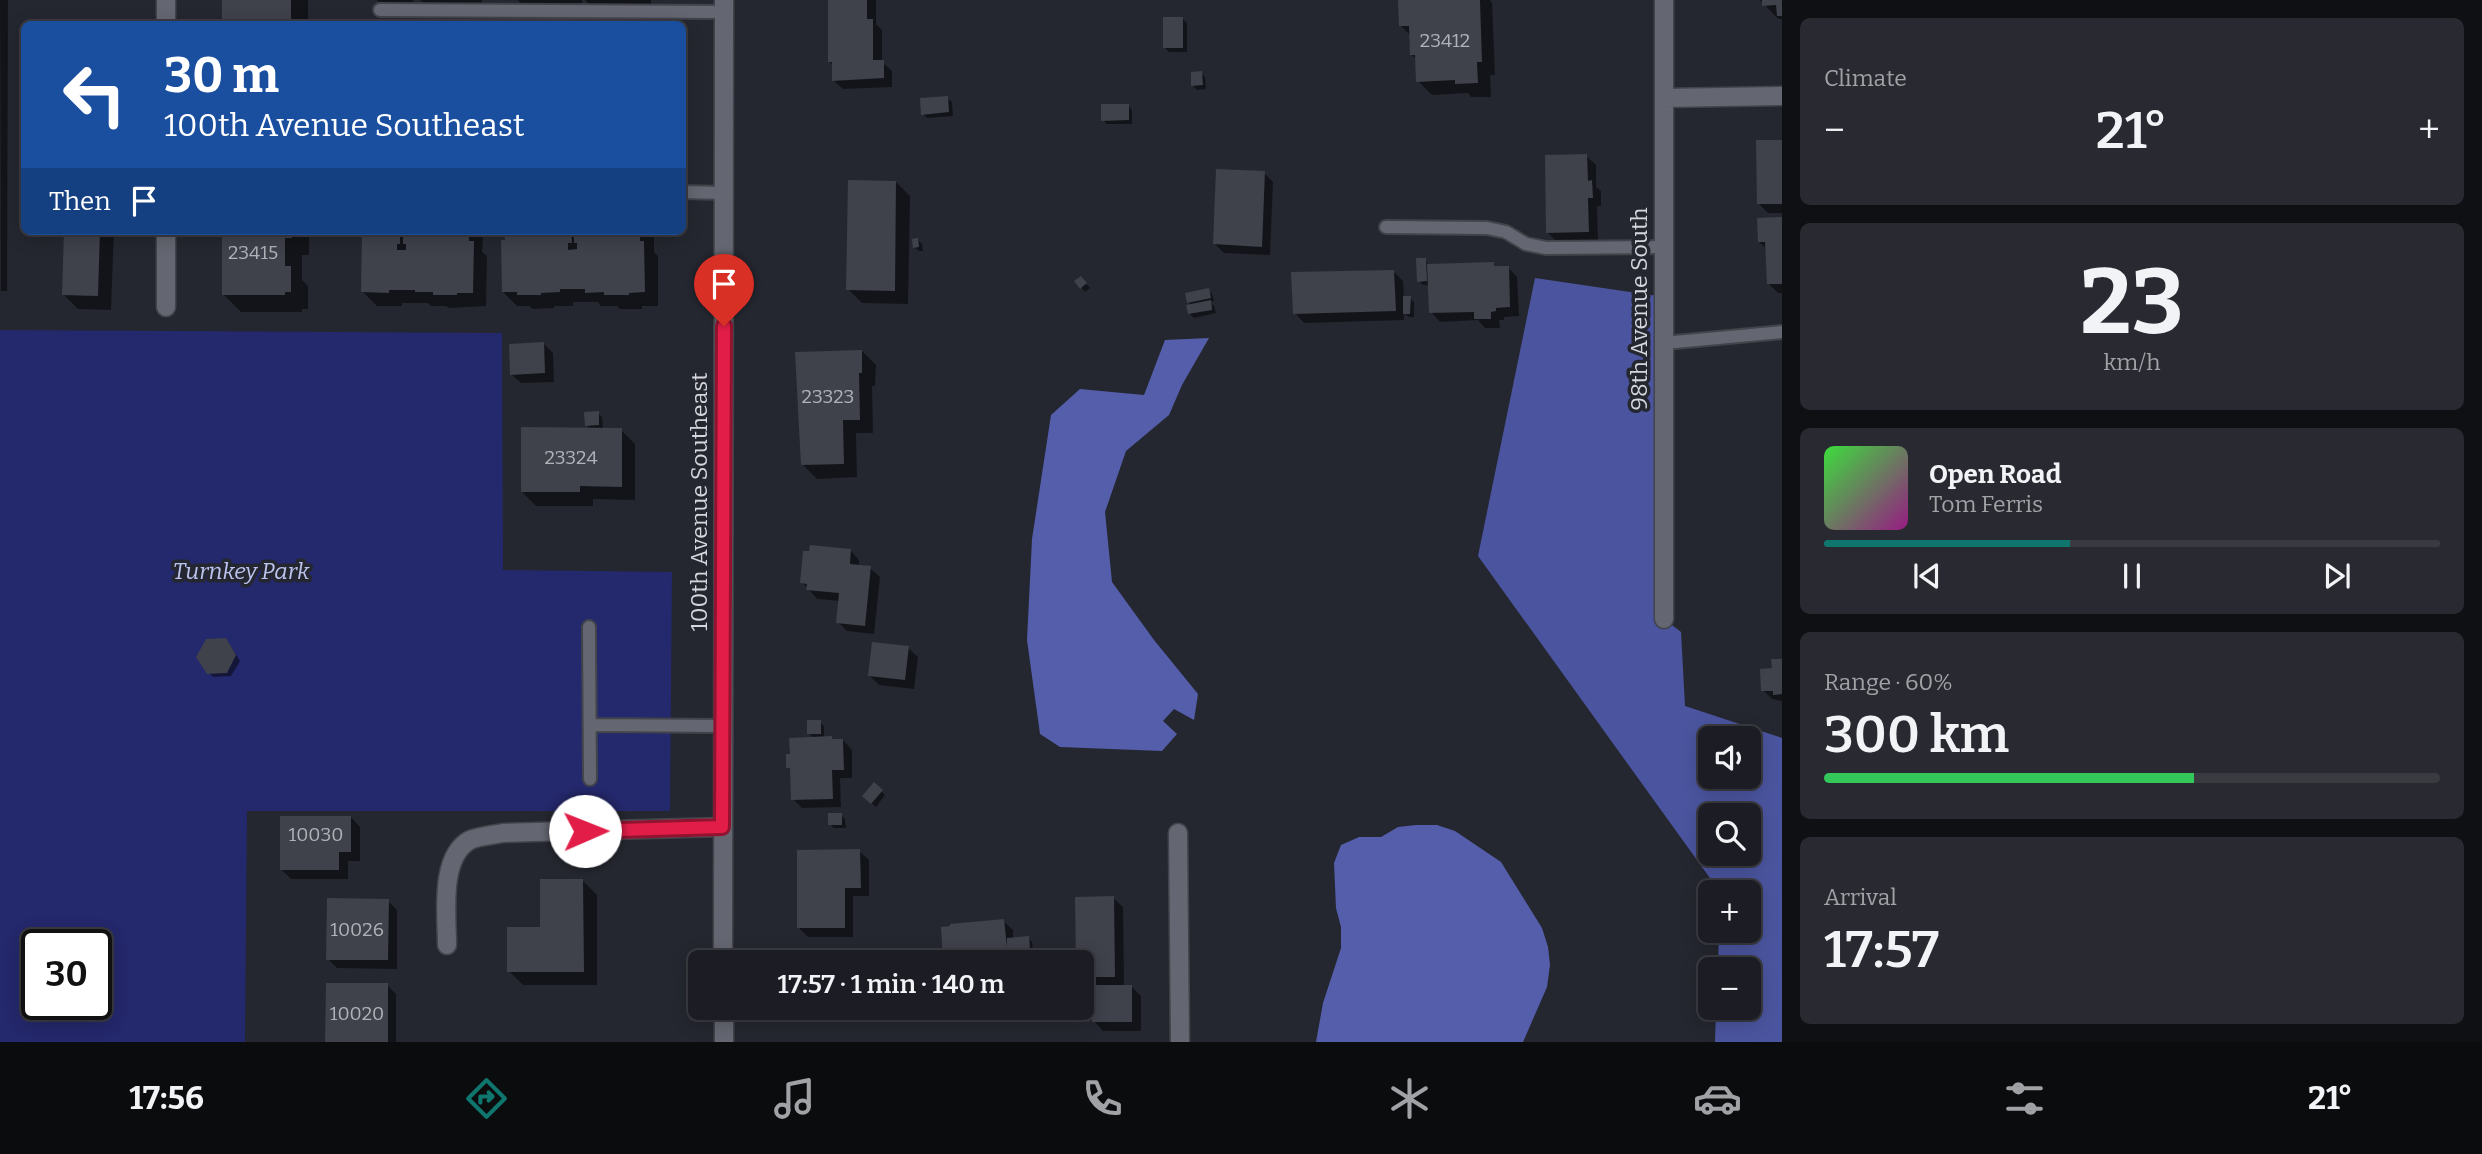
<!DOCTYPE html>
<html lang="en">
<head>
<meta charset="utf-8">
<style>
	:root { --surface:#1c1d24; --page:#292a31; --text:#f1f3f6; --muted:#a0a2a6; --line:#3a3b41; --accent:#0f766e }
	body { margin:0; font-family:Bitter,serif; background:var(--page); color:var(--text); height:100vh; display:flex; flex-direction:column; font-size:26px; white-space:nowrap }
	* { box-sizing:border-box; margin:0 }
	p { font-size:23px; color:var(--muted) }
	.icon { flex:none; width:38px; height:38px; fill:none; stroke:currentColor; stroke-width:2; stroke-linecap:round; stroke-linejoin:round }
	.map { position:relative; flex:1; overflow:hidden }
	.panel { display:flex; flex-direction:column; gap:18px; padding:18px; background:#0f1014; width:700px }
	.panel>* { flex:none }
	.guide { position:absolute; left:21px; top:21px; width:665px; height:214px; border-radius:10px; box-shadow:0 4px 18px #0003,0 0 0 2px var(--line); background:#1a4fa0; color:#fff; overflow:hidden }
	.fabs { position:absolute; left:1698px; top:726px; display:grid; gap:14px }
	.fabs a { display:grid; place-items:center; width:63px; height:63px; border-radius:10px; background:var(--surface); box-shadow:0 4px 18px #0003,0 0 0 2px var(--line); font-size:35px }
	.speed { position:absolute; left:21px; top:929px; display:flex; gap:14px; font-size:35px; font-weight:700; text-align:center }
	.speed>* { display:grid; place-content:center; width:91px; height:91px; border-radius:50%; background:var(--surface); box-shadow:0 4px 18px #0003,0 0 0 2px var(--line); line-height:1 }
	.speed .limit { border:4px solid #111; border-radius:10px; background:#fff; color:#111 }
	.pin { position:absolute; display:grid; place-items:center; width:60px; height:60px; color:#fff; margin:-72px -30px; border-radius:50% 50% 50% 0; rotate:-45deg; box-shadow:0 0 7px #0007 }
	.pin .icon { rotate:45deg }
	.me { position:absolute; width:77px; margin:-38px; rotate:89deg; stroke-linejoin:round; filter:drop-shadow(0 0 5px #0008) }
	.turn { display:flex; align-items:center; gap:24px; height:147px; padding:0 28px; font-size:32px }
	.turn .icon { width:91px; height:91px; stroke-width:2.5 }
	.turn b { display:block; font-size:49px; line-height:60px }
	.then { display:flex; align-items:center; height:66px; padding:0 28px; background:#0003; gap:14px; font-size:26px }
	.big { font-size:52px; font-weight:600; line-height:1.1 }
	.panel .card { flex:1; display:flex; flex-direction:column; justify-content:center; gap:10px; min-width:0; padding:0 24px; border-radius:10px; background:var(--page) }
	.panel .dial { align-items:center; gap:0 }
	.dial b { font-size:91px; line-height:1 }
	.song { display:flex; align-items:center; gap:21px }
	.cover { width:84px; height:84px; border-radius:10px; background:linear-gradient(135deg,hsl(120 70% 55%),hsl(310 70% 35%)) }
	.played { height:7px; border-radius:4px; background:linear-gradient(90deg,var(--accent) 40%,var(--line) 40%) }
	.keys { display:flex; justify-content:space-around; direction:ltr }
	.heat { display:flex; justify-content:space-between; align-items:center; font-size:38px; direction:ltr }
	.charge { height:10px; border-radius:5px; background:linear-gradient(90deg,#34c759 60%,var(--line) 0) }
	.trip { position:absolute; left:688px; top:950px; width:406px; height:70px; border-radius:10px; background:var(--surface); box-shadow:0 4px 18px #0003,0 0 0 2px var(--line); font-weight:600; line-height:70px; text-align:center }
	.dock { display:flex; height:112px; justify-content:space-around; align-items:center; background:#0b0c0e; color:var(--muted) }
	.dock .icon { width:49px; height:49px }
	.dock .active { color:var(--accent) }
	.dock b { font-size:32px; color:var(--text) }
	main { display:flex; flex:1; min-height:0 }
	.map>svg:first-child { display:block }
	.green { fill:#24286c; fill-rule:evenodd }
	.forest { fill:#4b559f; fill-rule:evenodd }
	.water { fill:#545eaa }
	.shadow { fill:#0007 }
	.building { fill:#3f414b }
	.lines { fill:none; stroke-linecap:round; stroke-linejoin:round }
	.service-casing { stroke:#42444b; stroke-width:16 }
	.minor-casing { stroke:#42444b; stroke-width:21 }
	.tertiary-casing { stroke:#42444b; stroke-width:21 }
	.service { stroke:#646671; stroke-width:12 }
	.minor { stroke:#646671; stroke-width:18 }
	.tertiary { stroke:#646671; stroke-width:18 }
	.route-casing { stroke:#92132f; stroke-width:18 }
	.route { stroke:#e11d48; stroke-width:12 }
	.labels { text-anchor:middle; stroke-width:7; stroke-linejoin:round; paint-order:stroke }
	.number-label { font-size:19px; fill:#b0b2b8 }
	.street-label { font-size:23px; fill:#d6d7dd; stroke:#252730 }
	.park-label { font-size:23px; font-style:italic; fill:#bbc4ee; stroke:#252730 }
</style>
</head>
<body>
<main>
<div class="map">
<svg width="1782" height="1042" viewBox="0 0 1782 1042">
	<rect width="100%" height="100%" fill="#252730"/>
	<!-- green -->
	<path class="green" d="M0,330L502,333L503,570L672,572L670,811H247L245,1042H0ZM37,945H96V1004H37Z"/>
	<!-- forest -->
	<path class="forest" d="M1535,278L1664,297V619L1681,632L1685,706L1782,738V1042H1715L1716,1008H1748V970L1718,969L1719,931H1748V892H1720L1478,556ZM1710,738H1748V777H1710ZM1710,816H1748V854H1710Z"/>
	<!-- water -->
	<path class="water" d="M1209,338L1182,385L1169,415L1126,451L1105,512L1112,582L1154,640L1198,694L1194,720L1174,709L1163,721L1177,734L1162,751L1060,747L1040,734L1027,640L1032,539L1051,415L1080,389L1144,395L1165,340Z
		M1416,825H1437L1455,831L1501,862L1542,928L1548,947L1550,965L1547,987L1523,1042H1316L1323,1003L1341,948V927L1336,908L1334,863L1341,845L1359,837H1381L1398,827Z"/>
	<!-- shadow -->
	<path class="shadow" d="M0,0H8L7,291H1V304Z
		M224,0H308V24H224Z
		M377,0H413L414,6H383Z
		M420,0H482V3L426,6Z
		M518,0H582V7H524Z
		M585,0H651V6L593,8Z
		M829,0H876V24L882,30V62L892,71V87L843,89L833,80V65L830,62Z
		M1400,0H1490L1492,3L1495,75H1490L1491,97H1471L1468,93L1432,95L1418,81L1417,60L1411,54V36L1401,26Z
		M1760,0H1782V19H1778Z
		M1183,19L1187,23V52H1169L1165,48Z
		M1201,73L1205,77L1206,89L1197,90L1193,86Z
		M947,98L952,102L953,116L927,118L923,114Z
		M1128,105L1132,110V124H1107L1103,120Z
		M1782,142V213H1768L1758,203Z
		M1586,156L1596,165V187L1601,191V206H1597L1598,241L1557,242L1548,233Z
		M1264,173L1273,182L1270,255L1224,253L1215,244Z
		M896,182L910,196L908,304L862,303L848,289Z
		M1782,219V293H1778L1769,284L1767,249L1759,242Z
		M66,231H114L111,310L78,309L64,295Z
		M223,231H309V255H302V280L308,286V309H302V312H241L223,294Z
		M365,231H479L483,238L482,252L487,256L486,306L449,308L446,306H431L428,303H402V306H377L363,292Z
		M507,231H648L654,238V252L658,256V306H642V309H620L617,306H601L598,302H573V306H554V308L533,309L529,306H517L503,292Z
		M918,240L922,244L923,251H919L914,247Z
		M1425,260L1430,266L1493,264L1497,268L1508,267L1517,277L1519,316L1504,317V320H1499L1500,328H1485L1478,320L1440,322L1431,312L1430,285H1423L1419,281Z
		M1394,272L1403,281L1404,298H1410L1414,302V317H1409L1404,313V320L1304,323L1295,313Z
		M1081,278L1090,288L1085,292L1076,282Z
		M1208,290L1212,294L1214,301L1210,302L1214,306L1216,313L1194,318L1189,313L1192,305L1188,302Z
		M544,344L553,353L554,382L521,383L511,374Z
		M862,351L876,365L875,386H872L873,433H856L857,477L817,479L803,465Z
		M598,413L602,417L603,430H621L635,444V500L593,499V506H536L522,492L591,429L586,425Z
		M850,550L859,560V567L870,568L880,577L874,634L847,631L838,622L840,601L817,599L802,582Z
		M230,645L240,661L231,676L213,677L209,673Z
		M908,648L918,657L914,689L879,685L869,675Z
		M1782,661V701L1772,699L1763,690L1774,670Z
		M820,722L824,726V738L843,740L852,750V778H840L841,807L802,808L793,799L792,771L788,767L814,739L809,733Z
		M881,791L885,795L876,807L868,800Z
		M841,815L845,819L846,828H834L830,824Z
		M351,817L360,827V861H348V879H291L282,870Z
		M859,851L869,860V896H853V937H808L799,928Z
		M583,881L597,895V985H523L509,971Z
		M1077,898H1113L1123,907L1124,987H1132L1141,996V1031H1103L1094,1021V986H1087L1082,981V962H1077Z
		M388,901L397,910V969L337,968L328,959Z
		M1003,921L1013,930V939L1028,938L1032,942L1034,962H949L945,959Z
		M387,985L396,994V1042H328Z"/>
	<!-- building -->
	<path class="building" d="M222,0H291V22H285V24H222Z
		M828,0H867V19H873V60H884V78L832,81V62H828Z
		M1398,0H1480L1482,62H1477L1478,83L1455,84V80L1416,82L1415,55H1410L1409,26H1399Z
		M1762,0H1782V16H1777L1776,5L1762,6Z
		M1163,17H1183V48H1163Z
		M1202,71L1203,85L1191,86V72Z
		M948,96L949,112L921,115L920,98Z
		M1101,104H1129V120L1101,121Z
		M1756,140H1782V204H1757Z
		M1587,154L1588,181L1592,180L1593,198H1588L1589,232L1546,233L1545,155Z
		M1216,169L1265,171L1262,247L1213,244Z
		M848,180L896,181L895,291L846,290Z
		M1782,217V284H1767L1765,242H1758L1757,218Z
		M64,231H100L98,296L62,295Z
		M222,231H292V238H285V266H291V292H285V295H222Z
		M365,231H400V244H397V250H406V244H403V231H469V241H474L473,293H457V295H433V292H415V290H389V293L361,292L362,235H365Z
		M505,231H571L572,243H568V250L577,249V243H574V231H640V241H644L645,292L629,293V295H604V292L585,293V289H560V292L541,293V295H517V292H502L501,240H505Z
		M918,238L919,247L913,248L912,239Z
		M1416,258H1426L1427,281L1417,282Z
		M1494,262V266H1509L1510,307L1496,308V311L1491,312V319H1474V312L1429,313L1427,264Z
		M1394,270L1396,311L1293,314L1291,272Z
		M1081,276L1087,283L1080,289L1074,281Z
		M1209,288L1211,298L1187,303L1185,293Z
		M1403,296H1411L1410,314H1403Z
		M1211,300L1212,310L1188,314L1186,305Z
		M544,342L545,373L510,375L509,344Z
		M862,350V373H859L860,420H843L844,464L801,465L795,352Z
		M599,411V425L585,426L584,412Z
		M521,427L622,428V487L580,486V492H521Z
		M810,545L851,549L850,564L871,566L865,626L836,623L839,593L806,590L807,584L800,583L803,551H809Z
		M226,638L236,655L227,673L207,674L196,657L206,639Z
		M872,642L909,646L905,680L868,676Z
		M1771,659H1782V694L1773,695V691H1761L1760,669L1772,668Z
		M807,720H821V734H807Z
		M832,736V739H843L844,770H832L833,799L791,800L790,768H786V754H790L789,738Z
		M874,782L883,790L871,804L862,796Z
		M828,813H842V825H828Z
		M280,816H351V852H339V870H280Z
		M860,849L861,888H845V928H797V850Z
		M540,879H583L584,972H507V927H540Z
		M1114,896L1115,977H1082V962H1076L1075,897Z
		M327,898L389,899L388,960H326Z
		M1004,919L1007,947V938L1029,936L1031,962H951L950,959L943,960L941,927L950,926V924Z
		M326,983H388V1042H325Z
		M1092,985H1132V1022H1092Z"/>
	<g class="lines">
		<defs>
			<path id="service" d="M380,10L724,12
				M682,192L724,193
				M1386,227L1487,228L1506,232L1526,244L1546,248L1664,247
				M1664,343L1782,332
				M589,627L590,779
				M590,725L723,726"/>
			<path id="minor" d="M1664,0V619
				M166,24V0
				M1664,98L1782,96
				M166,307V231
				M1178,833L1180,1042
				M447,945C447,915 439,857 470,840C479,836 493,835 503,833L722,827"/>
			<path id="tertiary" d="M723,962L724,0
				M724,1008V1042"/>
		</defs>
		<!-- service casing -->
		<use href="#service" class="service-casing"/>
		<!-- minor casing -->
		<use href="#minor" class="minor-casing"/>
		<!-- tertiary casing -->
		<use href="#tertiary" class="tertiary-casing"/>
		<!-- service -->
		<use href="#service" class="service"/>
		<!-- minor -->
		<use href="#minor" class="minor"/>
		<!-- tertiary -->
		<use href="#tertiary" class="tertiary"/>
	</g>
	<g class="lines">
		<defs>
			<path id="route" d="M585,831L722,827L724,326"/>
		</defs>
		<!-- route casing -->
		<use href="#route" class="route-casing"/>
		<!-- route -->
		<use href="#route" class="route"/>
	</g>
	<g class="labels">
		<!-- number labels -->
		<g class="number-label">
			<text x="1445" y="47">23412</text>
			<text x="253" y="259">23415</text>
			<text x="828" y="403">23323</text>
			<text x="571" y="464">23324</text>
			<text x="316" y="841">10030</text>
			<text x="357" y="936">10026</text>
			<text x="357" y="1020">10020</text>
		</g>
		<!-- street labels -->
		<g class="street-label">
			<text transform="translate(1639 309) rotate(-90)" y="8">98th Avenue South</text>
			<text transform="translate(699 502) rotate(-90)" y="8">100th Avenue Southeast</text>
		</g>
		<!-- park labels -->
		<g class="park-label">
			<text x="241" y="579">Turnkey Park</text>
		</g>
	</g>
</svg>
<div class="fabs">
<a><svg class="icon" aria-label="sound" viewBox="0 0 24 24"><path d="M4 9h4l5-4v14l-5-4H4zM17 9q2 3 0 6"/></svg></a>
<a><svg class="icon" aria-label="search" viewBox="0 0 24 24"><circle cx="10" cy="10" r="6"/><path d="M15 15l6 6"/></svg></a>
<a>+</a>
<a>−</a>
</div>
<div class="speed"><div class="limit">30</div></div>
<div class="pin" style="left:724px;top:326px;background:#d93025"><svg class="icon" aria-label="arrive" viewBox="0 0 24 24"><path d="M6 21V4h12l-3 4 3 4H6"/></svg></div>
<svg class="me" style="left:585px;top:831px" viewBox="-20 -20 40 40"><circle r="19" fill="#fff"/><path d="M0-13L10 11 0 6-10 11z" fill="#e11d48"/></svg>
<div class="trip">17:57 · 1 min · 140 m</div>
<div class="guide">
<div class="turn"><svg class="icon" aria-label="left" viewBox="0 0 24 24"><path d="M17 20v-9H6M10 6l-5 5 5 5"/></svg><div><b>30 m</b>100th Avenue Southeast</div></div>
<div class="then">Then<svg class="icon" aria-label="arrive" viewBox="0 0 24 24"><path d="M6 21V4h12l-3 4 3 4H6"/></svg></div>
</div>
</div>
<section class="panel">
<div class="card"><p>Climate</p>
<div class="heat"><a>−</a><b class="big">21°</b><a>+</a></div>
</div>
<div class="card dial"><b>23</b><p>km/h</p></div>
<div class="card">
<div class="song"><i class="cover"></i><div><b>Open Road</b><p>Tom Ferris</p></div></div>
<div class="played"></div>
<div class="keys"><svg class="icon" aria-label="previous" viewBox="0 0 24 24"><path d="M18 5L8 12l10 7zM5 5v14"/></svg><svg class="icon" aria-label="pause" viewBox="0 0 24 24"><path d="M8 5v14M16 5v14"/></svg><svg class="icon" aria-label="next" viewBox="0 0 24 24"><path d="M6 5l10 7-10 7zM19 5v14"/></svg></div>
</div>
<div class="card"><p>Range · 60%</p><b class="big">300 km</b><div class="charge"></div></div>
<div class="card"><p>Arrival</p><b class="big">17:57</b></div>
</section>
</main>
<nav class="dock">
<b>17:56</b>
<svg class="icon active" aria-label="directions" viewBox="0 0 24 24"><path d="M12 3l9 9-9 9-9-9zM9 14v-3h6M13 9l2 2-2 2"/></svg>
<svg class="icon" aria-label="music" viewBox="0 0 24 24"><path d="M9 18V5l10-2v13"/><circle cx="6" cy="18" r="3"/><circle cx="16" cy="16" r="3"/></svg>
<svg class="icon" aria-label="phone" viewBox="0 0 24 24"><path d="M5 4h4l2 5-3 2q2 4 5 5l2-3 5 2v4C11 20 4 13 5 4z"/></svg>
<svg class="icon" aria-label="climate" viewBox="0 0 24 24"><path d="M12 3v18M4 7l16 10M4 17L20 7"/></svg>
<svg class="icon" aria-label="car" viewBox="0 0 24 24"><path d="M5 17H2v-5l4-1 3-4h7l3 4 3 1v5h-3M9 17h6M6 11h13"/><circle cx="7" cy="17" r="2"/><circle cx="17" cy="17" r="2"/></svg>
<svg class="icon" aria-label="filters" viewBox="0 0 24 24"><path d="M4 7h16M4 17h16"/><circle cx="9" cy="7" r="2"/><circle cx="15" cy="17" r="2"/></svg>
<b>21°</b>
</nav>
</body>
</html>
